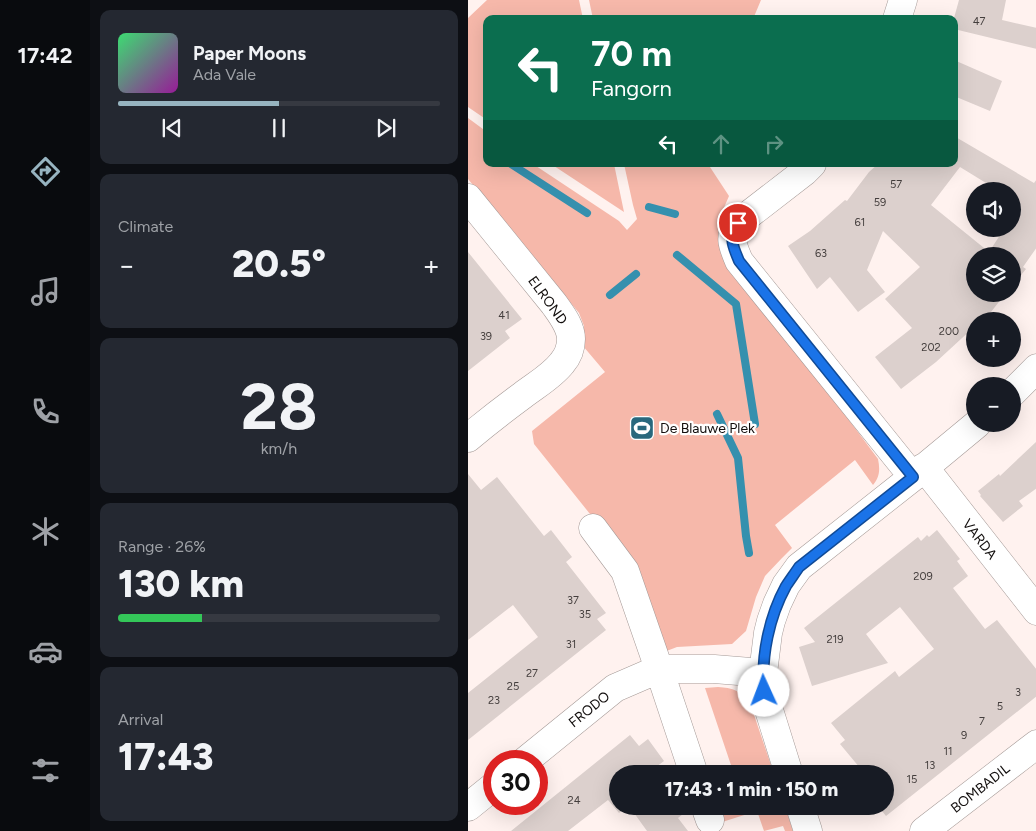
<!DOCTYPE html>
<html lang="en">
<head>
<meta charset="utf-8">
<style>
	:root { --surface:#171b24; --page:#242831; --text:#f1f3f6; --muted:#9ea1a6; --line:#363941; --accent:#97b4c0 }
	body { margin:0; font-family:Figtree,sans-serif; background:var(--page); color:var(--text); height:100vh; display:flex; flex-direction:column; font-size:19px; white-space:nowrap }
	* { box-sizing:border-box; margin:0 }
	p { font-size:16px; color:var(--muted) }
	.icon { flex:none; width:28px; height:28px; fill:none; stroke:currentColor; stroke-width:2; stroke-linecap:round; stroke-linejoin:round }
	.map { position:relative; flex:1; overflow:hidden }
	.panel { display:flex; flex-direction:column; gap:10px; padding:10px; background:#0d0f14; width:378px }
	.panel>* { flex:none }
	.banner { position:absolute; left:15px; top:15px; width:475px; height:152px; border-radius:10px; box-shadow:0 5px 20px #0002; background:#0b6e4f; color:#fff; overflow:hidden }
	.controls { position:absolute; left:498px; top:182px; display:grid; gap:10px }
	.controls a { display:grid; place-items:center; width:55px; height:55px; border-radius:50%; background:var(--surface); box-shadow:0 5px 20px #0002; font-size:25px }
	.speed { position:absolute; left:15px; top:750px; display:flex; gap:10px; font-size:25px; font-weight:700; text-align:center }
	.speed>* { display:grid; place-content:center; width:65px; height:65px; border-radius:50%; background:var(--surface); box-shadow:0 5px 20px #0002; line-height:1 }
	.speed .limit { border:8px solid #d22; background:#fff; color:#111 }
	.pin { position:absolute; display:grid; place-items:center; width:42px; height:42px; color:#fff; margin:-21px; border:2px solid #fff; border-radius:50%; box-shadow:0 1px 5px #0007 }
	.me { position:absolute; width:55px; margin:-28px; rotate:358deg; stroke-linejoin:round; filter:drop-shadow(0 0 4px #0008) }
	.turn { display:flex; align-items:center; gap:18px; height:105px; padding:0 25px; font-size:22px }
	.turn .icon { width:65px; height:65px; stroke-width:2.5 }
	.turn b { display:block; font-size:35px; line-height:42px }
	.lanes { display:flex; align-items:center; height:48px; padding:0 25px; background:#0003; justify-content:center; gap:25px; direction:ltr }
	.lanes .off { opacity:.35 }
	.big { font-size:38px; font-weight:800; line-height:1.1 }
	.panel .card { flex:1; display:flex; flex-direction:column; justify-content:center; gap:8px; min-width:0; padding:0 18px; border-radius:10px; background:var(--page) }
	.panel .dial { align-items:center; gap:0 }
	.dial b { font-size:65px; line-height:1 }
	.song { display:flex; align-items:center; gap:15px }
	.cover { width:60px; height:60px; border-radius:8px; background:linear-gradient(135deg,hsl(140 70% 55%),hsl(300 70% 35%)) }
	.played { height:5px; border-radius:2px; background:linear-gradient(90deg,var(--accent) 50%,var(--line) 50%) }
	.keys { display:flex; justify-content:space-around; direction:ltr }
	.heat { display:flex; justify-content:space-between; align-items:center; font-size:28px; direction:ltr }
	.charge { height:8px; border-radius:4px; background:linear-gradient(90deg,#34c759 26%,var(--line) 0) }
	.trip { position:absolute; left:141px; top:765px; width:285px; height:50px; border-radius:25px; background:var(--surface); box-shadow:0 5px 20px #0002; font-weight:800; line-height:50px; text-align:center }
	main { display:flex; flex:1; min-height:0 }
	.tab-bar { display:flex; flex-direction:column; width:90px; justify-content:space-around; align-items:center; background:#090b0e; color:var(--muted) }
	.tab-bar .icon { width:35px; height:35px }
	.tab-bar .selected { color:var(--accent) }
	.tab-bar b { font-size:22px; color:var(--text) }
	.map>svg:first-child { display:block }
	.green { fill:#f6b8aa }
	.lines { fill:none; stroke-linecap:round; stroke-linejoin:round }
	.stream { stroke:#3590ae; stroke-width:8 }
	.building { fill:#dcd0cd; fill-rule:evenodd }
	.minor-casing { stroke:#a59a97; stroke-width:29 }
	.minor { stroke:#fff; stroke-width:28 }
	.route-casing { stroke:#114b97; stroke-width:12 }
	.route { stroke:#1a73e8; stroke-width:9 }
	.labels { text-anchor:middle; stroke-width:4.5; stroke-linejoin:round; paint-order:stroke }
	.number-label { font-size:11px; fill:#443e3d }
	.street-label { font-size:14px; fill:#120e0d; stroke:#fff }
	.poi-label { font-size:14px; fill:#120e0d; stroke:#fff; text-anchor:start }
</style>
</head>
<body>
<main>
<nav class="tab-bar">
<b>17:42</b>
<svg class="icon selected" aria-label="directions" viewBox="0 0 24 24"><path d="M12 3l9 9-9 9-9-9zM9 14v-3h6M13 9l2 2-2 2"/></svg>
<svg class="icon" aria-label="music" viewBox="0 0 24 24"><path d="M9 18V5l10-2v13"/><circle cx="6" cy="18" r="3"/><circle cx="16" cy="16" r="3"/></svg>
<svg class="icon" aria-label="phone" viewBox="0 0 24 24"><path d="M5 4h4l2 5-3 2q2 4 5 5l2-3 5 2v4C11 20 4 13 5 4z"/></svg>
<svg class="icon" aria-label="climate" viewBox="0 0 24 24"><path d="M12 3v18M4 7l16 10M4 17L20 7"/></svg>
<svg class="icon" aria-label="car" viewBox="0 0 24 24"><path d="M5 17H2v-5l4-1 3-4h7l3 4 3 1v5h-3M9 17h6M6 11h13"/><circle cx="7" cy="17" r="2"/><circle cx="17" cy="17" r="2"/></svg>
<svg class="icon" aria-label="filters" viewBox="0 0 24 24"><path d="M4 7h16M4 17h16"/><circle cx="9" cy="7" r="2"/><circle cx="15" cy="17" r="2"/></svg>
</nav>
<section class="panel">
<div class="card">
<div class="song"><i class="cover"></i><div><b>Paper Moons</b><p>Ada Vale</p></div></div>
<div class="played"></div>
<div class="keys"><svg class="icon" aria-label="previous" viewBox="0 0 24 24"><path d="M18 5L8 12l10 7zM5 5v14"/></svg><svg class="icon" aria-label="pause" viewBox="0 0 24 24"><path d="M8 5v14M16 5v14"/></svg><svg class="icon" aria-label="next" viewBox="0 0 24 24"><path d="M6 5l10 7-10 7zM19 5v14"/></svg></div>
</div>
<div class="card"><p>Climate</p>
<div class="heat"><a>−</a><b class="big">20.5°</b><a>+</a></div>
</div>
<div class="card dial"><b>28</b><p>km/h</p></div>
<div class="card"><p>Range · 26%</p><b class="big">130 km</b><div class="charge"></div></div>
<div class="card"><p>Arrival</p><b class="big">17:43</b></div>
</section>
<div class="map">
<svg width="569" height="831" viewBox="0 0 569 831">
	<rect width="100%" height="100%" fill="#fff2ef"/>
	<!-- green -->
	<path class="green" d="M19,0H111L115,19H19V120L0,107V18Z
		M121,0H293L285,19H125Z
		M0,118L19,132V164H65L151,221L159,230L169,219L165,205L156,164H240L261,196C251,220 245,227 256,252L410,459C412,469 412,477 405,485L387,460L307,525L324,548L314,558L297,576L288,597L278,631L264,644L209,647L196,652L135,519L122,514L66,444L64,431L137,372L115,346L116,326L111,313L0,179Z
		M83,164H146L156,212Z
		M250,687C265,688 270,690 281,700L306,774H266L237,688Z
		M246,806H317L325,831H317L315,826L296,831L289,811L251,823Z"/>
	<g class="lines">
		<!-- stream -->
		<path class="stream" d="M43,164L119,213
			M181,207L207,214
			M209,255L268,304L287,424
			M142,295L168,274
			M249,414L270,458L278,536L281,553"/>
	</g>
	<!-- building -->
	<path class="building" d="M491,0H538L534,20L569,28V49L486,29V18Z
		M486,60L534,81L522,111L486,96Z
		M486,136L566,183L569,179V247L555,267L558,269L544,286V256H506V294H537L516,321H506V327L468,362L433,389L407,357L444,328L417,299L452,267L415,231L399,270L417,292L390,312L362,277L349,289L320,246L342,231L377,200L379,201L401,172L410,164H487ZM492,167L531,191H544V200L552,205L544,218V229H536L521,252L463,205Z
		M0,252L54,319L37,331L42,338L0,371Z
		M569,441V488L551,501L555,506L535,522L512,496L513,495L510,491L531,474L532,476Z
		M0,474L13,490L29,477L76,536L83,530L104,557L98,562L138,613L129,619L138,630L0,740V693L70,637L45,605L0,640Z
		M469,530L492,559L489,561L500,576L485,588L517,629L529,620L569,670V696L418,816L410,806H418V774H397L372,744L377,740L363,723L427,671L431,677L466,649L432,607L398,634L420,663L344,686L331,647L347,642L336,628L450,537L453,541L459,535L461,537Z
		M162,735L171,746L180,739L196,761L188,767L193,774H150V806H159L151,813L140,800L100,831H43Z
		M161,806H213L215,814L210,818L220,831H179Z"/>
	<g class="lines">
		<defs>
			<path id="minor" d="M429,19L435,0
				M344,164L336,172L270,223C260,238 265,246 271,261L445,477
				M0,198L86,304C93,314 103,326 103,339C103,348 100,356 94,363C84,376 68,385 55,395C36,409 18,423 0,438
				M544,393L569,368
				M456,467L569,611
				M125,528L157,571L191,669L226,774
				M57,761L147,688L191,669H246L295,673
				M321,774L301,710L297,691L295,673L300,633L303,621L309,604L318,585L331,567L445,477L509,424
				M237,806L242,820
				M332,806L340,831
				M0,807L26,786
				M456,831L569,744"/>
		</defs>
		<!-- minor casing -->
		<use href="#minor" class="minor-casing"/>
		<!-- minor -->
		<use href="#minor" class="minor"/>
	</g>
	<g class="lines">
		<defs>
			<path id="route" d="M270,223C260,238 265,246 271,261L445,477L331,567C327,573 322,580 318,586C301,617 293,656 296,691"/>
		</defs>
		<!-- route casing -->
		<use href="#route" class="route-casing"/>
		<!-- route -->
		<use href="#route" class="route"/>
	</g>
	<!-- icons -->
	<defs>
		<symbol id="stadium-square" viewBox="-11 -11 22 22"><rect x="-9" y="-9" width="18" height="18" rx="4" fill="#29687d" stroke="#fff"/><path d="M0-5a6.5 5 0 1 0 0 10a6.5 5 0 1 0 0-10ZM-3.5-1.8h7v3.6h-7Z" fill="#fff"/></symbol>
	</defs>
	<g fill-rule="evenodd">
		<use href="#stadium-square" x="160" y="414" width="28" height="28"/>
	</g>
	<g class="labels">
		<!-- number labels -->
		<g class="number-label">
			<text x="511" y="25">47</text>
			<text x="428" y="188">57</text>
			<text x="412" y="206">59</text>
			<text x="392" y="226">61</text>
			<text x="353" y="257">63</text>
			<text x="36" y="319">41</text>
			<text x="481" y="335">200</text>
			<text x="18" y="340">39</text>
			<text x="463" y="351">202</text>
			<text x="455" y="580">209</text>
			<text x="105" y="604">37</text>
			<text x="117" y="618">35</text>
			<text x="367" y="643">219</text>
			<text x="103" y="648">31</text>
			<text x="64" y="677">27</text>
			<text x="45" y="690">25</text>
			<text x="550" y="696">3</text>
			<text x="26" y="704">23</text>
			<text x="532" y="710">5</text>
			<text x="514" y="725">7</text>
			<text x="496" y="739">9</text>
			<text x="480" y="755">11</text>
			<text x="462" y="769">13</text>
			<text x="444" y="783">15</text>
			<text x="106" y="804">24</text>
		</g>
		<!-- street labels -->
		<g class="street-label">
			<text transform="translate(80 300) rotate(54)" y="5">ELROND</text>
			<text transform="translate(512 539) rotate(52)" y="5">VARDA</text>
			<text transform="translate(121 709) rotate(-39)" y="5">FRODO</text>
			<text transform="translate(512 788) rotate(-38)" y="5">BOMBADIL</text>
		</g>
		<!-- poi labels -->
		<g class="poi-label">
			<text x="192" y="433">De Blauwe Plek</text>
		</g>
	</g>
</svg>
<div class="controls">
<a><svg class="icon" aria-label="sound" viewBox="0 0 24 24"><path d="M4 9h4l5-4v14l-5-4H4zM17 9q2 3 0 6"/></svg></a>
<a><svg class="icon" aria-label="layers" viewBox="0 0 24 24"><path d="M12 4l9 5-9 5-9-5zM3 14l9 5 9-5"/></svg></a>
<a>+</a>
<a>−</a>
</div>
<div class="speed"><div class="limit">30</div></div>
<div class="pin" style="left:270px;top:223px;background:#d93025"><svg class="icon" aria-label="arrive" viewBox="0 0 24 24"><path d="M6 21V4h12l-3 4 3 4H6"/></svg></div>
<svg class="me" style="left:296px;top:691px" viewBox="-20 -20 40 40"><circle r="19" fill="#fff"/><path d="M0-13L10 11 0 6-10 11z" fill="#1a73e8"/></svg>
<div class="trip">17:43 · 1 min · 150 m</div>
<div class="banner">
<div class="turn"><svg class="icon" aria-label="left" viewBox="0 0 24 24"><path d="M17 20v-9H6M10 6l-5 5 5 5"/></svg><div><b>70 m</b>Fangorn</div></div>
<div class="lanes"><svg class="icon" aria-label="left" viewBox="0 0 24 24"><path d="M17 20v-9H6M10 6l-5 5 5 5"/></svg><svg class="icon off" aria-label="ahead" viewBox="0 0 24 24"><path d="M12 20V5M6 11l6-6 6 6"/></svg><svg class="icon off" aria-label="right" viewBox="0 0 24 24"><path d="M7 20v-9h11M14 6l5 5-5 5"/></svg></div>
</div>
</div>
</main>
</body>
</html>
